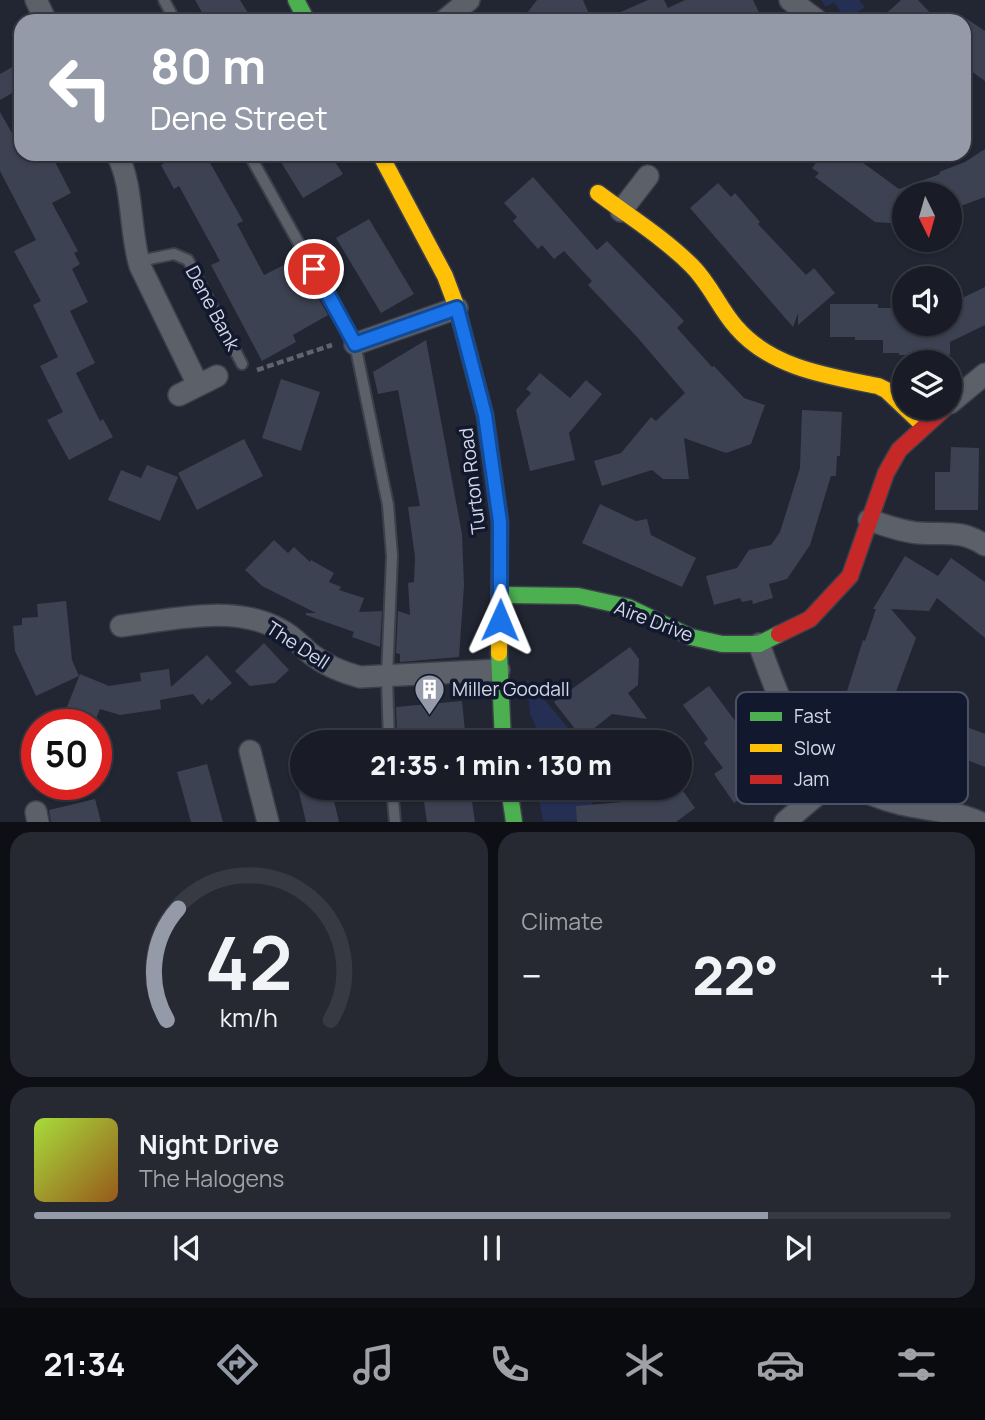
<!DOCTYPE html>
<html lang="en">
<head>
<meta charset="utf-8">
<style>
	:root { --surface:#191c26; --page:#262932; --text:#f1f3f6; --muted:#9fa1a7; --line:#373a43; --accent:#959aa8 }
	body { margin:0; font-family:Manrope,sans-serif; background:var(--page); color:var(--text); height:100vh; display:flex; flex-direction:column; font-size:26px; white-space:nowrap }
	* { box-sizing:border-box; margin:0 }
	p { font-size:23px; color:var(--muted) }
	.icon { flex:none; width:38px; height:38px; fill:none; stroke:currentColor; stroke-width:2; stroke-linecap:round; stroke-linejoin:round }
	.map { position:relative; height:822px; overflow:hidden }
	.details { display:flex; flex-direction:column; gap:10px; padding:10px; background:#0e0f15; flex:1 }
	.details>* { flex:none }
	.hud { position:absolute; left:14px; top:14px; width:957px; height:147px; border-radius:21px; box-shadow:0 2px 5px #0004,0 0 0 2px var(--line); background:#959aa8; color:#fff; overflow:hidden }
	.needle { width:46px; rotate:175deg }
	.controls { position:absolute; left:892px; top:182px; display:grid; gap:14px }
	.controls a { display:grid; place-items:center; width:70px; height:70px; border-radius:50%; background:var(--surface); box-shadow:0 2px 5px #0004,0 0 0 2px var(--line); font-size:35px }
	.speed { position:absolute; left:21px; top:709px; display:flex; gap:14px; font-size:35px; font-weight:700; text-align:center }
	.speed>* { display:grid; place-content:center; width:91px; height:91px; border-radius:50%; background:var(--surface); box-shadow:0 2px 5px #0004,0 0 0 2px var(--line); line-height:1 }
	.speed .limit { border:10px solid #d22; background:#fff; color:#111 }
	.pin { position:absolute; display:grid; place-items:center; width:60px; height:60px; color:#fff; margin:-30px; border:4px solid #fff; border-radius:50%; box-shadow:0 2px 7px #0007 }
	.me { position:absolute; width:77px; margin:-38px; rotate:1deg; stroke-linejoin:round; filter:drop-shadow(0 0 5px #0008) }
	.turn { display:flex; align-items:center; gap:24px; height:147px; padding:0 21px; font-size:32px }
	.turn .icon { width:91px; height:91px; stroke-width:2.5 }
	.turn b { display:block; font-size:49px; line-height:60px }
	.big { font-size:52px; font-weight:800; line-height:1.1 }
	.details .card { flex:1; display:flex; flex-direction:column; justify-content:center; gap:10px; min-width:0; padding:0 24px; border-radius:21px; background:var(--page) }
	.details .dial { align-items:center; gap:0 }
	.dial svg { height:182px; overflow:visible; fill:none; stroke:var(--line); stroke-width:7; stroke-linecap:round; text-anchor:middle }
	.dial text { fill:var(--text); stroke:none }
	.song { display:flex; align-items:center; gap:21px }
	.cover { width:84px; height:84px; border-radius:10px; background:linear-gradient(135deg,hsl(80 70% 55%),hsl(30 70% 35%)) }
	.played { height:7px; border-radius:4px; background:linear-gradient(90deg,var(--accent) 80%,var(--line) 80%) }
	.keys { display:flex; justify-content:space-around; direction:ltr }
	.heat { display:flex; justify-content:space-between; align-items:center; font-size:38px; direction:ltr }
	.details .tiles { flex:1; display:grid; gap:10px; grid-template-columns:1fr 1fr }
	.card:last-child { grid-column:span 2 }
	.trip { position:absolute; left:290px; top:730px; width:402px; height:70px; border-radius:35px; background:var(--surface); box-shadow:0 2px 5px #0004,0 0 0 2px var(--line); font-weight:800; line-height:70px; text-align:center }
	.dock { display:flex; height:112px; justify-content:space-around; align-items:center; background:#0a0b0f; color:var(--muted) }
	.dock .icon { width:49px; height:49px }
	.dock .current { color:var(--accent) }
	.dock b { font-size:32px; color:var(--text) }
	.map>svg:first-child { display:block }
	.green { fill:#242f53 }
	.building { fill:#3d4253 }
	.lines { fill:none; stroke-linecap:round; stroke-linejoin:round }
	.lane-casing { stroke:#3d404a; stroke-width:14 }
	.street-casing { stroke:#3d404a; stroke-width:24 }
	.fast-casing { stroke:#3d404a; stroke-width:19 }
	.slow-casing { stroke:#3d404a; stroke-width:19 }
	.jam-casing { stroke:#3d404a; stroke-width:19 }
	.path { stroke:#60636d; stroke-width:4.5; stroke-dasharray:7 3.5; stroke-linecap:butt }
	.lane { stroke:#5c6069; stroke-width:10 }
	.street { stroke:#5c6069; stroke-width:21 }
	.fast { stroke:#4caf50; stroke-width:16 }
	.slow { stroke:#ffc107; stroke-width:16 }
	.jam { stroke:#c62828; stroke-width:16 }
	.route-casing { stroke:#114b97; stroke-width:18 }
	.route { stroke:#1a73e8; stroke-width:12 }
	.labels { text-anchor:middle; stroke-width:7; stroke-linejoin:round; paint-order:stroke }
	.street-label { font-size:19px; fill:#d3d8e7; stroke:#12192e }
	.poi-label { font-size:19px; fill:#d3d8e7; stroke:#12192e; text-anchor:start }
	.key { fill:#12192e; stroke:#4c5266; stroke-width:2 }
	.key-label { font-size:19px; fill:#d3d8e7 }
</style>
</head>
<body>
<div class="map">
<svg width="985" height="822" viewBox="0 0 985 822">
	<rect width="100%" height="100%" fill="#212632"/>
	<!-- green -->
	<path class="green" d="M821,0H859L865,7L847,20L834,2L826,7Z
		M527,679L580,742H543L530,714Z
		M537,788H593L591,821H543Z"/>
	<!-- building -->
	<path class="building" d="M195,0H240L253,21H207Z
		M537,0H583L592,21H521Z
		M648,0H664L668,8L685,0H753L763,21H600Z
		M901,0H918L938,21H878Z
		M964,17L985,31V81L964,66Z
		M21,62V88L0,100V74Z
		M0,112L21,149V154H51L71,193L52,203L78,251L74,253L80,264L72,269L88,302L70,311L95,363L76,373L100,421L103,419L113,437L69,460L47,420L63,412L40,366L58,357L33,305L41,301L14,251L36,240L0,171Z
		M985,149V197L950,210V194H905V224L875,222L815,177L819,173L812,168L823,154H851L899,189L940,174L939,172L965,162Z
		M178,154H205L243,221L237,224L264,275L296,259L328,315L293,335L296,342L262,361L211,265L220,261L179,186L174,189L161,165Z
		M276,154H330L343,174L303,198Z
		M533,177L597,250L607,241L670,306L684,321L677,328L712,367L714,366L744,398L765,405L751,444L726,453L684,438L689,479H663L652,470L602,486L594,461L621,453L651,417L656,421L685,393L637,337L588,285L592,281L564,251L554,259L542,245L538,249L513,221L517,217L504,203Z
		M718,183L731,197L735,193L760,222L758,224L806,275L814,268L835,293L798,325V313L793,327L690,208Z
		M369,219L414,294L381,313L336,238Z
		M985,287V325L950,342V355H899V353H883V340H855V337H830V304H878V308H898L905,315V324H950V304Z
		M426,340L462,534L464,586L459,657L400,662V654L396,653L398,611L410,615L408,583L414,582L415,557L408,507L420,506L398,390L378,394L373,372Z
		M540,373L570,398L586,380L602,394L569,433L575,460L530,471L516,410L531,393L526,389Z
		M281,379L320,392L301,451L262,438Z
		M802,410L842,412L840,456H837L836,476H831L810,545L787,579L769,584L773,598L753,604L752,600L742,602L740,598L714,605L706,576L737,568L749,550L771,545L780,532L800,468Z
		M244,439L263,476L197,510L178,473Z
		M951,447L979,448L978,510H935V472H950Z
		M147,465L178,477L160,521L108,500L121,470L141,478Z
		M600,504L636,521L647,519L651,535L696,558L682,587L582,543Z
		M274,540L288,553L294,547L310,562L311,560L334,573L329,582L341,587L339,590L364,598L359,612L382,611L380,647L352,637L354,632L306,615V613H316L262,586L245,570Z
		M905,556L938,576L951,558L985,582V638L937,598L929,611L891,609L916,638L885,721L873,724L864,751L841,743L849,720L839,717L863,640L865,641L876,609H873Z
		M66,601L72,660L79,676L36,696L15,651L13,626L22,625V618L38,617L37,604Z
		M264,643L289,670L275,683L250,686L235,671Z
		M630,647L639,659L638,685L628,693L647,719L612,714L582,738L554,702Z
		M207,655L232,683L211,701L209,698L202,705L193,694L160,700L161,709L120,715L100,709L94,723L65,712L80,674L109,686L141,681L140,673L169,669L171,687Z
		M709,686L751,742L748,744L771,778L734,803L714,774L723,768L704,743L708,739L683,705Z
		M462,701L466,742H409L408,731L397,732L396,707Z
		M954,722L985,734V767L957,756L952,772L907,756L919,723L950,733Z
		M207,764L223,822H191L177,772Z
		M298,788H331L339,822H306Z
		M422,788H470L475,822H427Z
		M638,788H681L695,808L676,822H577L576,806L646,800Z
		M95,799L101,822H51L49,810Z"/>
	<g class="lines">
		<defs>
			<path id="lane" d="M164,0L175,21
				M249,154L355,344L388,505L392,556L387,677L389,742
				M139,261L174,254L188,260L242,364
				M392,788L395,822"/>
			<path id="street" d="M36,0L46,21
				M790,0L818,21
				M444,21L469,0
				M117,154C134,187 129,230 140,266L198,385
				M621,211L648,176
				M355,344L457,308
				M179,395L217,376
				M950,403L985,374
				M869,520C885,525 902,532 919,533C946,535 959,529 985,545
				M121,626C172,620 234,603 281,630C293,636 301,646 311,654C326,666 341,672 360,677L499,670
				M759,644C770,674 784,715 803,742C823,772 866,796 901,804C927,810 954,811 979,822
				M250,751L268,822
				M36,812L38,822
				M785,822L838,777"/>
			<path id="fast" d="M296,0L307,21
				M501,595L578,596L628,607L691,637L722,644H759L779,634
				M499,653L503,742
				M509,788L514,822"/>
			<path id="slow" d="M380,154L445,276L457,308L485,415L500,522L499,653
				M598,193C630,217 664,238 692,266C711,285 719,308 736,327C771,368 828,376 878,386L886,390L924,426"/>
			<path id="jam" d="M779,634L810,619L850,576L886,473L899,450L945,408"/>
		</defs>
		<!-- lane casing -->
		<use href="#lane" class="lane-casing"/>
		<!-- street casing -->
		<use href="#street" class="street-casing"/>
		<!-- fast casing -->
		<use href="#fast" class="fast-casing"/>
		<!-- slow casing -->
		<use href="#slow" class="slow-casing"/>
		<!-- jam casing -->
		<use href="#jam" class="jam-casing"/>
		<!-- path -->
		<path class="path" d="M257,370L332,345"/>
		<!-- lane -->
		<use href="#lane" class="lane"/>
		<!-- street -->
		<use href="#street" class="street"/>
		<!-- fast -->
		<use href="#fast" class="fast"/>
		<!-- slow -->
		<use href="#slow" class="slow"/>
		<!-- jam -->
		<use href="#jam" class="jam"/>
	</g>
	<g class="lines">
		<defs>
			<path id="route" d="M314,269L355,344L457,308L485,415L500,522V620"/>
		</defs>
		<!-- route casing -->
		<use href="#route" class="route-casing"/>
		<!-- route -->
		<use href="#route" class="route"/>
	</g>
	<!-- icons -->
	<defs>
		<symbol id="building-pin" viewBox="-11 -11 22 30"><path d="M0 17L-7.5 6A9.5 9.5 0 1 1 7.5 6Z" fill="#959aa8" stroke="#12192e"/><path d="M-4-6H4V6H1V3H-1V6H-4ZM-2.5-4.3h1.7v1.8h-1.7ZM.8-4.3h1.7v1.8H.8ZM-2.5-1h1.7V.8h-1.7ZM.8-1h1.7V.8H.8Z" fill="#fff"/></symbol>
	</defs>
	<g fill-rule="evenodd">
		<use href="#building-pin" x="412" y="672" width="35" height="47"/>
	</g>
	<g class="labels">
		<!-- street labels -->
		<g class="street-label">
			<text transform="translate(213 308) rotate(62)" y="7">Dene Bank</text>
			<text transform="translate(472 481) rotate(-97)" y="7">Turton Road</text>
			<text transform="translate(654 621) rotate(21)" y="7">Aire Drive</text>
			<text transform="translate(298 645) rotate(33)" y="7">The Dell</text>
		</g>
		<!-- poi labels -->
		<g class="poi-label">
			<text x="452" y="696">Miller Goodall</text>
		</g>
	</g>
	<!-- legend -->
	<rect x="736" y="692" width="232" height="112" rx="10" class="key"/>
	<rect x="750" y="712" width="32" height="9" fill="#4caf50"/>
	<rect x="750" y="744" width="32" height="8" fill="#ffc107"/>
	<rect x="750" y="775" width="32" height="9" fill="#c62828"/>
	<g class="key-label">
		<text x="794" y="723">Fast</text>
		<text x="794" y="755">Slow</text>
		<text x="794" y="786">Jam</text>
	</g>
</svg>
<div class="controls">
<a><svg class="needle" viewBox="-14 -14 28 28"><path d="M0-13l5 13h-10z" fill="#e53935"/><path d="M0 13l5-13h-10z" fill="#9fa1a7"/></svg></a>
<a><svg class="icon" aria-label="sound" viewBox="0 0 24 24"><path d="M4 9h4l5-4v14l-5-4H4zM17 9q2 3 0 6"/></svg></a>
<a><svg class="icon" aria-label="layers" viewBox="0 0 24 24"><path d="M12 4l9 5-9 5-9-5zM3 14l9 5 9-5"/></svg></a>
</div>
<div class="speed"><div class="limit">50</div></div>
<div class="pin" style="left:314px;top:269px;background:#d93025"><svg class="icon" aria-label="arrive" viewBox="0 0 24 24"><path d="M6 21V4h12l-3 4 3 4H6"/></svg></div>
<svg class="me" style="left:500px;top:620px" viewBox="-20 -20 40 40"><path d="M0-17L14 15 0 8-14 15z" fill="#1a73e8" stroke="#fff" stroke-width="4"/></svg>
<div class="trip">21:35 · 1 min · 130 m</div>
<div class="hud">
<div class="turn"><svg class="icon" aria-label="left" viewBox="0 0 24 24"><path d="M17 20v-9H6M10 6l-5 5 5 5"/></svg><div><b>80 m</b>Dene Street</div></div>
</div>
</div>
<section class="details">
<div class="tiles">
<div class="card dial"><svg viewBox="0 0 100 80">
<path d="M14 69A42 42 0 1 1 86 69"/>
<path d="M14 69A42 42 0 0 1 19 20" stroke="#959aa8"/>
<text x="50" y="56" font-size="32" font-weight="700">42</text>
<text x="50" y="72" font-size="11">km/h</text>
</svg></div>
<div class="card"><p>Climate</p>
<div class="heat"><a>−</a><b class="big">22°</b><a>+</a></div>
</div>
<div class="card">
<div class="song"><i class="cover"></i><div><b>Night Drive</b><p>The Halogens</p></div></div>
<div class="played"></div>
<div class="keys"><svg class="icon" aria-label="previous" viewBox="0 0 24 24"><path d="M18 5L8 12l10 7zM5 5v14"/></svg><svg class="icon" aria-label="pause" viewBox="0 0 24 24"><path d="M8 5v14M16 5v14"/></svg><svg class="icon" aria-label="next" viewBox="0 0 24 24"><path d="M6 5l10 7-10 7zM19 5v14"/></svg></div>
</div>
</div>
</section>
<nav class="dock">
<b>21:34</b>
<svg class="icon current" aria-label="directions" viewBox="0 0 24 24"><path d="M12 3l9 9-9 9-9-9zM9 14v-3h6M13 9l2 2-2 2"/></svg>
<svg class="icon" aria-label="music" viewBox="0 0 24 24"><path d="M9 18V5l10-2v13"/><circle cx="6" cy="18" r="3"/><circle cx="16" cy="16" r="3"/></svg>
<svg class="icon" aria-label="phone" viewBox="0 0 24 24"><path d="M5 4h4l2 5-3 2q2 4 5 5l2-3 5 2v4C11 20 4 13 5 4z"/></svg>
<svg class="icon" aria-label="climate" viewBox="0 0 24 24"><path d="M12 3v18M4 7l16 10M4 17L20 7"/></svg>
<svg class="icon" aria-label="car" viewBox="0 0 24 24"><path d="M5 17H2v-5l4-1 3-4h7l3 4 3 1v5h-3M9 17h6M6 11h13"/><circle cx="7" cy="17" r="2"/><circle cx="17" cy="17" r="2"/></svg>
<svg class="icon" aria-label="filters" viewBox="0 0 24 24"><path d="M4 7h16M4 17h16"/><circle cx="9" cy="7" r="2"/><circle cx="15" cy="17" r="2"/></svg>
</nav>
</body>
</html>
